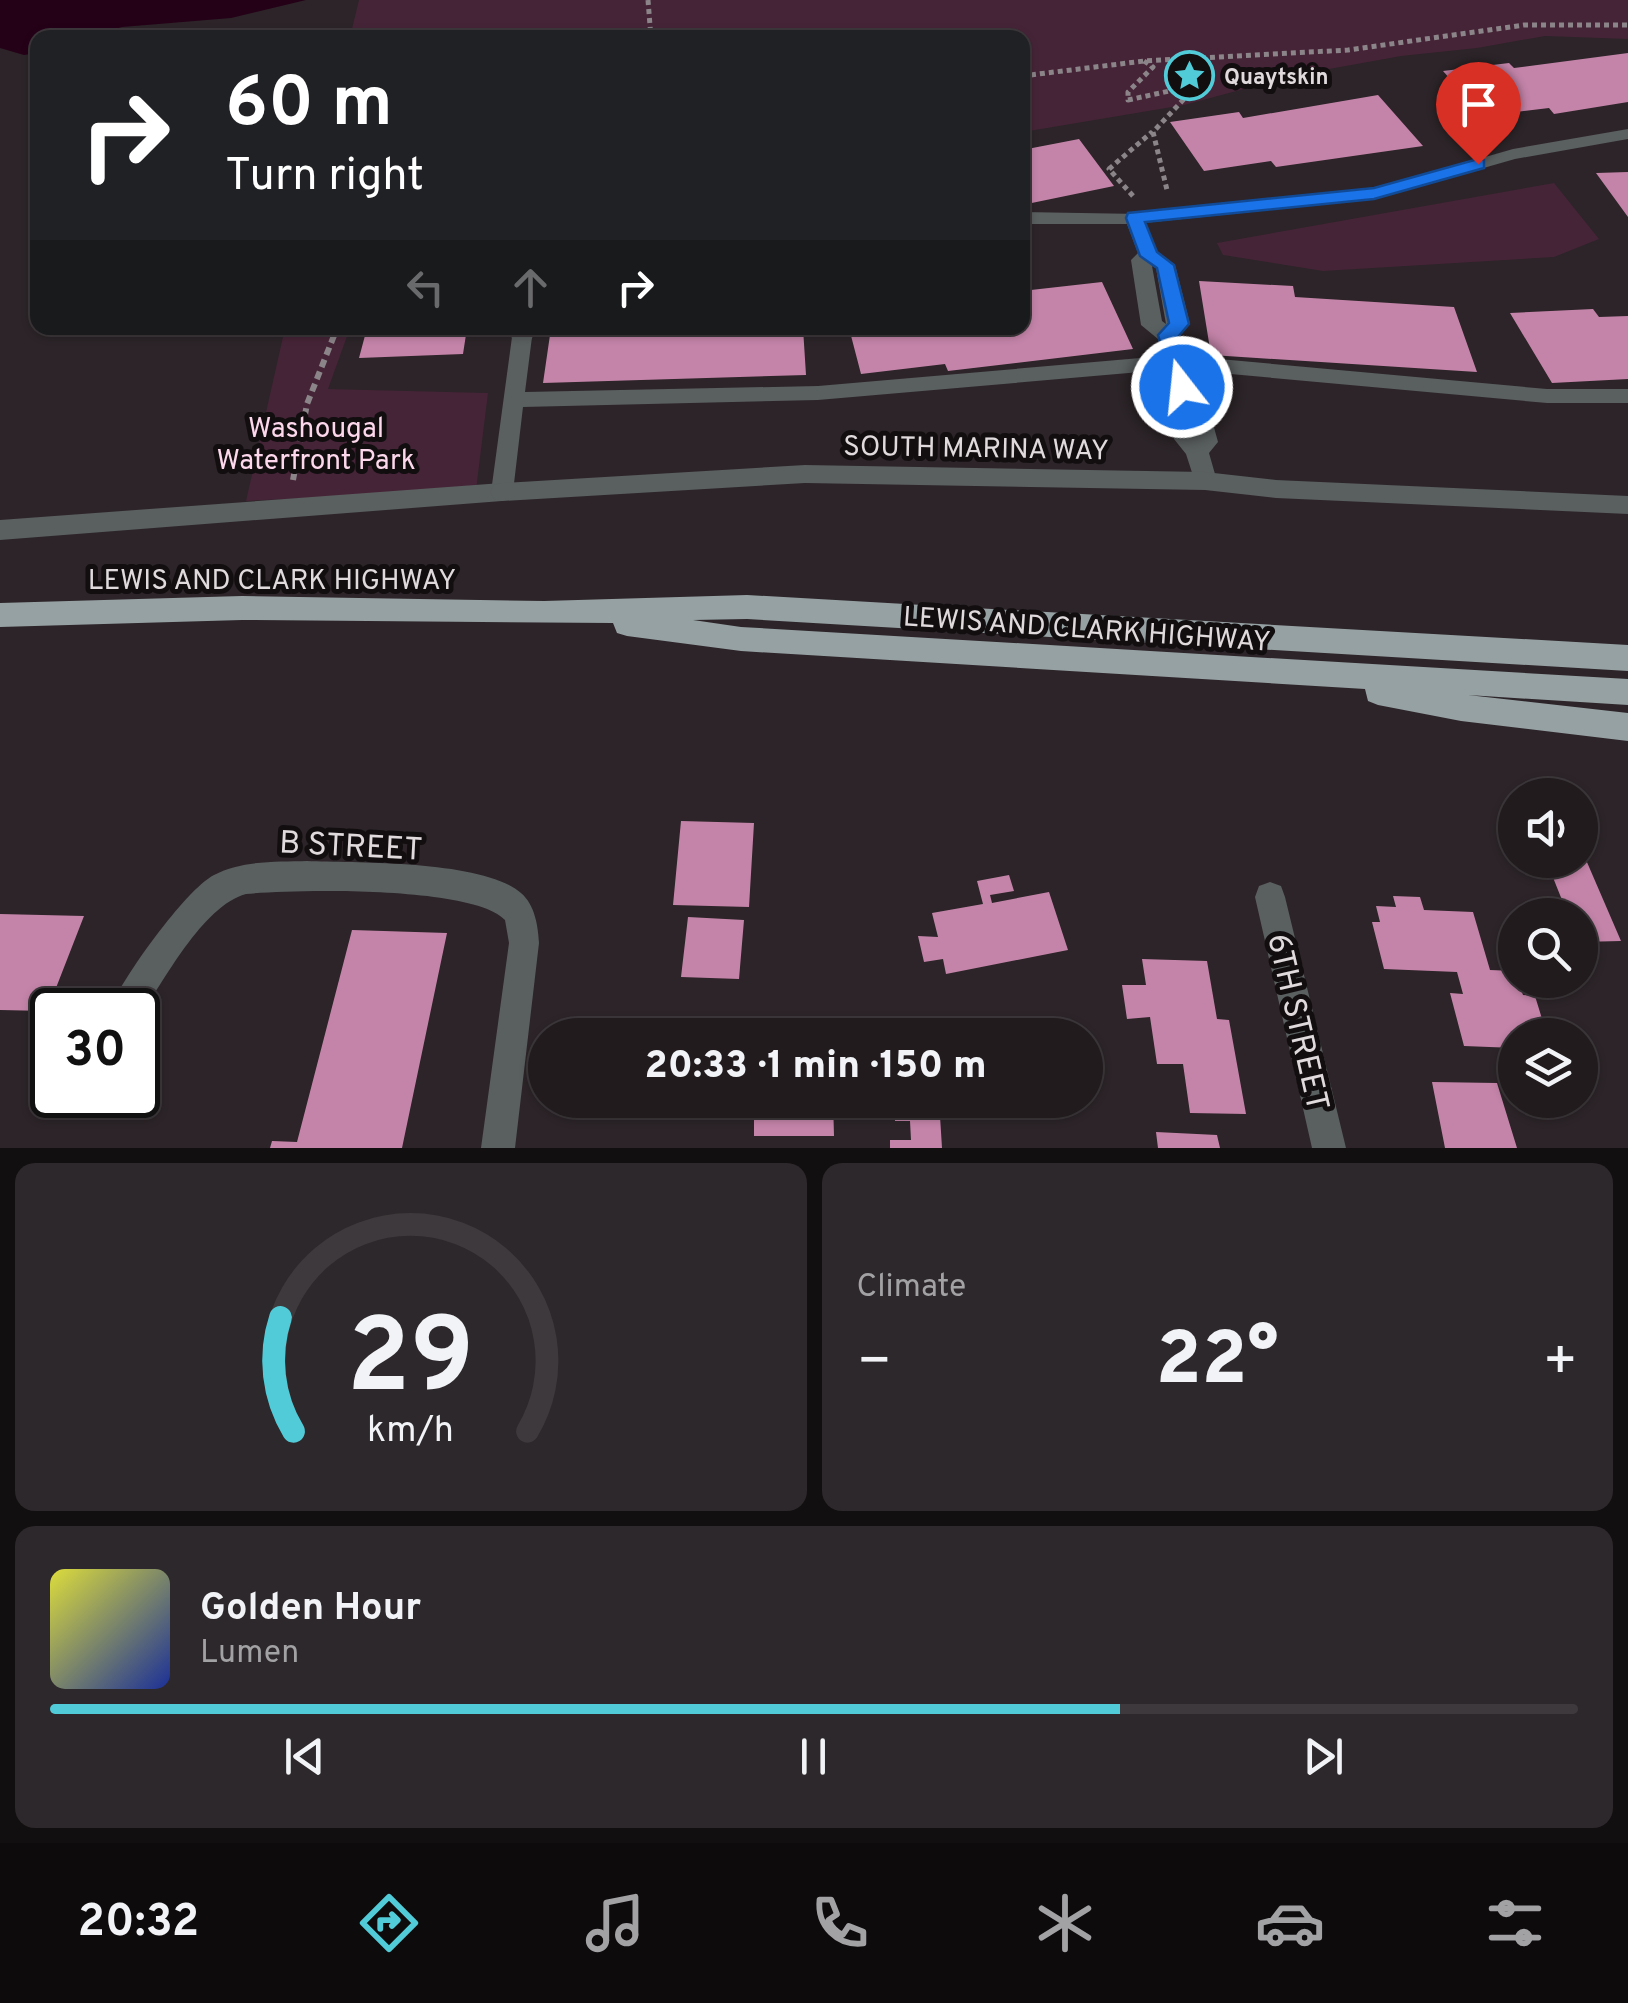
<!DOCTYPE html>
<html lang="en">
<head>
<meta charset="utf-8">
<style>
	:root { --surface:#211b1e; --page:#2d282b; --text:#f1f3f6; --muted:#a2a1a4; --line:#3e393c; --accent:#52cbd8 }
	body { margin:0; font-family:Overpass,sans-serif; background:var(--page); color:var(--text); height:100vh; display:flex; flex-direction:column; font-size:38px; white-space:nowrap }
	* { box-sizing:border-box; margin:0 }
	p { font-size:32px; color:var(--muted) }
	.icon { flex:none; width:55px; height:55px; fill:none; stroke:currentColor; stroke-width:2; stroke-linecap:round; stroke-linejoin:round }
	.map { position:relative; height:1148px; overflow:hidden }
	.details { display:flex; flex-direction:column; gap:15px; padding:15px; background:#120f10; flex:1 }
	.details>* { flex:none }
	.guide { position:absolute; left:30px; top:30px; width:1000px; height:305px; border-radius:20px; box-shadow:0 2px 8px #0004,0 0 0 2px var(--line); background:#202124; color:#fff; overflow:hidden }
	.controls { position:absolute; left:1498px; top:778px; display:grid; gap:20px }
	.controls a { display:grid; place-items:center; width:100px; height:100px; border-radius:50%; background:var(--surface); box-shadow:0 2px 8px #0004,0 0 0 2px var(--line); font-size:50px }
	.speed { position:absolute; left:30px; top:988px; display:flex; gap:20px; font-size:50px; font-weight:700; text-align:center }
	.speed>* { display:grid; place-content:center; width:130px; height:130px; border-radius:50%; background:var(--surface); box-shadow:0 2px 8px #0004,0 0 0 2px var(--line); line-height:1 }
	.speed .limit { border:5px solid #111; border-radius:15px; background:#fff; color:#111 }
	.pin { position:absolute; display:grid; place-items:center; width:85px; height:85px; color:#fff; margin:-102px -42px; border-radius:50% 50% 50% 0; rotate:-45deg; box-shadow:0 0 10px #0007 }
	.pin .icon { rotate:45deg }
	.me { position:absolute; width:110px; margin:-55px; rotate:344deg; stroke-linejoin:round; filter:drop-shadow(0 0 8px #0008) }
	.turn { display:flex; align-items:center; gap:35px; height:210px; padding:0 30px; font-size:45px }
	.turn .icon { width:130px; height:130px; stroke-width:2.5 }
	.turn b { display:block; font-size:70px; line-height:85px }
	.lanes { display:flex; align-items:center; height:95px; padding:0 30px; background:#0003; justify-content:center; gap:50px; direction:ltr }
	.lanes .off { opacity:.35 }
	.big { font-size:75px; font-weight:800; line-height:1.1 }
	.details .card { flex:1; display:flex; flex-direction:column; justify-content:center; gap:15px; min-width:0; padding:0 35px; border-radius:20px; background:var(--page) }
	.details .dial { align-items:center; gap:0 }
	.dial svg { height:260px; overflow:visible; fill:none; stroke:var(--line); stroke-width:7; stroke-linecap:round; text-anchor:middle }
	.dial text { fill:var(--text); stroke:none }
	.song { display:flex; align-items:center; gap:30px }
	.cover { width:120px; height:120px; border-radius:15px; background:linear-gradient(135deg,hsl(60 70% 55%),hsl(230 70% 35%)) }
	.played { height:10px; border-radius:5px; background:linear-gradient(90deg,var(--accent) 70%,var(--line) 70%) }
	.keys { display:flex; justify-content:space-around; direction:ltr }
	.heat { display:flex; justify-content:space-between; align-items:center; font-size:55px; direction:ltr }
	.details .tiles { flex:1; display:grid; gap:15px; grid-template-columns:1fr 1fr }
	.card:last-child { grid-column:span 2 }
	.trip { position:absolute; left:528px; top:1018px; width:575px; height:100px; border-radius:50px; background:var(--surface); box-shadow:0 2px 8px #0004,0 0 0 2px var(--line); font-weight:800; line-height:100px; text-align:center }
	.dock { display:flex; height:160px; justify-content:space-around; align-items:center; background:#0d0b0c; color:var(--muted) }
	.dock .icon { width:70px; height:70px }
	.dock .active { color:var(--accent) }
	.dock b { font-size:45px; color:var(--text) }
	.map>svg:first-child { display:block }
	.green { fill:#452437 }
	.water { fill:#250118 }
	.building { fill:#c484a9 }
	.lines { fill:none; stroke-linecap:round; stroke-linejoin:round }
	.path-far1 { stroke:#8b8488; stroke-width:5; stroke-dasharray:5 4; stroke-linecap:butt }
	.path { stroke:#8b8488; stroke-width:6; stroke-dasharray:8 5; stroke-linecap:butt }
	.service { fill:#5a5f5f; fill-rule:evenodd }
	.minor { fill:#5a5f5f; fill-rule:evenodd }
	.tertiary { fill:#5a5f5f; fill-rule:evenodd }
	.trunk { fill:#96a1a3; fill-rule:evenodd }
	.route { fill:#1a73e8; stroke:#114b97; stroke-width:2.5 }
	.labels { text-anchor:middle; stroke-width:10; stroke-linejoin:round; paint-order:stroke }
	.far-poi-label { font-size:22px; font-weight:bold; fill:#e0dadd; stroke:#120e10; text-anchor:start }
	.park-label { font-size:28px; fill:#fdd8ec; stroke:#120e10 }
	.street-label { font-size:28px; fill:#e0dadd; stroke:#120e10 }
	.near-street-label { font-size:32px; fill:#e0dadd; stroke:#120e10 }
</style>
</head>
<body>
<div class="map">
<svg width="1628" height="1148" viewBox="0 0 1628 1148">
	<rect width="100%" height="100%" fill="#2c2428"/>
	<!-- green -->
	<path class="green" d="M359,0H1628V39L1545,36L1477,48L1401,56L1296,75L1184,105L1023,132L1022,38L350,37Z
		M1554,183L1599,239L1554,257L1323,271L1223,255L1217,243Z
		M285,328H350L328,389L488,393L476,490L246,501Z"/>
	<!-- water -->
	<path class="water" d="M0,0H306L231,18L122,27L88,37L38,38L37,53L24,55L0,48Z"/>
	<!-- building -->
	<path class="building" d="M1628,53V102L1554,114L1549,108L1483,116L1443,71L1509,63L1514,68Z
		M1378,95L1423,146L1276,167L1271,161L1204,171L1170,122L1239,112L1243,118Z
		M1079,139L1114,186L1022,205V150Z
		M1628,172V217L1596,173Z
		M1199,281L1293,286L1295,297L1454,307L1477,372L1211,355Z
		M1102,282L1133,349L948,371L945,364L861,374L849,328H1022V291Z
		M1593,309L1599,317L1628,316V379L1552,383L1510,313Z
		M367,328H467L463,354L359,358Z
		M551,328H803L806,375L543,383Z
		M681,821L754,823L749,907L673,905Z
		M1580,846L1621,941L1580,942V915H1568L1546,860H1580Z
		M1009,875L1014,891L990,895L992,903L1049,892L1068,950L946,974L943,959L924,962L918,936L938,937L932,913L983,904L977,881Z
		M1393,896L1420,897L1424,910L1473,912L1490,970L1515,971L1523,995L1535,996L1547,1035H1515V1048L1464,1046L1450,993L1463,994L1457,972L1384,969L1372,922H1380L1376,906L1396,907Z
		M0,914L84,916L47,1011L0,1010Z
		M688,917L744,920L739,979L681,977Z
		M352,930L447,933L402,1148H270L272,1141L297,1142Z
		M1142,959L1207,961L1217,1019L1229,1020L1246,1114L1190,1113L1183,1064H1157L1150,1017L1127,1019L1122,985H1146Z
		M754,1021H832V1035H754Z
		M1432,1082L1497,1083L1517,1148H1445Z
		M717,1100H833L834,1136H754V1118H722L717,1111Z
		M894,1100H939L942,1148H890V1140H911L910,1121H895Z
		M1156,1132L1217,1135L1220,1148H1158Z"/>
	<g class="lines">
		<!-- path-far1 -->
		<path class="path-far1" d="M648,0L651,38
			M1144,61L1153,67L1128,92V100L1197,85L1153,132L1167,190
			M1022,76L1144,61L1348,50L1524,25H1628
			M1133,196L1109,169L1152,132"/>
		<!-- path -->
		<path class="path" d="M293,480L307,404L337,328"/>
		<!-- service -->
		<path class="service" d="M1628,129V139L1515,159L1375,199L1134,224L1125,218L1134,212L1374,189L1513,149Z
			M522,330L532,337L525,392L818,386L1175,355L1547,389H1628V403H1547L1175,369L818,400L523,407L513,492L502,500L491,492L512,337Z"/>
		<!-- minor -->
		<path class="minor" d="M1022,212L1141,214L1157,251L1175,265L1190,324L1179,337L1192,383L1206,398L1218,442L1209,453L1217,481L1213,488H1197L1186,454L1174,439L1162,397L1171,385L1158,339L1141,325L1131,260L1138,253L1127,224H1022ZM1152,266L1156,268L1166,324L1162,321Z
			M516,328H537L530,342L522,345L511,337Z
			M502,483L510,485L514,492L510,499L502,501L0,540V520Z
			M307,861C358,863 483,860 521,893C535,905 538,926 539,943L515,1148H481L509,943L505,920C474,886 295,889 246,894C202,906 163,983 138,1019V1010H109C122,979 185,890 214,875C242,860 277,862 307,861Z
			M1270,882L1281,886L1285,897L1346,1148H1312L1255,897L1259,886Z"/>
		<!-- tertiary -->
		<path class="tertiary" d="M805,465L1205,472L1276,480L1628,496V514L1276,498L1205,490L805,483L502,501L494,499L490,492L494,485L502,483Z"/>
		<!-- trunk -->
		<path class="trunk" d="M747,595L1628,645V671L747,619L693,620L741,627L1628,679V705L1468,695L1628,713V741L1461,721L1378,705L1368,701L1365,689L741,651L627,636L617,633L613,623L242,620L0,627V603L242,596L544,601Z"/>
	</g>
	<!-- route -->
	<path class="route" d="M1478,159L1484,160V168L1374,199L1145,222L1157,252L1174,265L1189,324L1178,337L1192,387L1189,392H1175L1158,335L1169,323L1157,268L1140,256L1126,218L1128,213L1374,188Z"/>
	<!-- icons -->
	<defs>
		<symbol id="sight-ring" viewBox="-11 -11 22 22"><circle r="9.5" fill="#120e10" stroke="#52cbd8" stroke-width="1.5"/><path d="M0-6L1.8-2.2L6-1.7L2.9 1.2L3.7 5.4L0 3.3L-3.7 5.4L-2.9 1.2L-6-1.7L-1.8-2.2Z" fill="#52cbd8"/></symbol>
	</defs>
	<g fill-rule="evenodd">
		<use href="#sight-ring" x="1162" y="48" width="55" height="55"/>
	</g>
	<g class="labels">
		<!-- far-poi labels -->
		<g class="far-poi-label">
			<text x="1224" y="84">Quaytskin</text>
		</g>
		<!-- park labels -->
		<g class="park-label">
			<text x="316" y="437">Washougal<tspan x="316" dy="32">Waterfront Park</tspan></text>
		</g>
		<!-- street labels -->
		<g class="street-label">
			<text transform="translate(976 447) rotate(1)" y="10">SOUTH MARINA WAY</text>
			<text x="272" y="589">LEWIS AND CLARK HIGHWAY</text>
			<text transform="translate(1087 628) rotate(4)" y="10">LEWIS AND CLARK HIGHWAY</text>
		</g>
		<!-- near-street labels -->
		<g class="near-street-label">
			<text transform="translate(351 845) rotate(3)" y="11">B STREET</text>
			<text transform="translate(1299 1022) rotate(77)" y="11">6TH STREET</text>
		</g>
	</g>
</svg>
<div class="controls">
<a><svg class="icon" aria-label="sound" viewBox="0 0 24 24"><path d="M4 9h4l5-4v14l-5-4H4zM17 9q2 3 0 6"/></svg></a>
<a><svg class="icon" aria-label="search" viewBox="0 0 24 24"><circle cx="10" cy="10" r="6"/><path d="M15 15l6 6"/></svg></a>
<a><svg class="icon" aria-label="layers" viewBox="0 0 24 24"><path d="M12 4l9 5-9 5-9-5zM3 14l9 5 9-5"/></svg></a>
</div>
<div class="speed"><div class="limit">30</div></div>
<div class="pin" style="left:1478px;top:164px;background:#d93025"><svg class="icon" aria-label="arrive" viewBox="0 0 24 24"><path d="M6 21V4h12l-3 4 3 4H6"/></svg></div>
<svg class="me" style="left:1182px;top:387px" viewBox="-20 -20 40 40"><circle r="17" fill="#1a73e8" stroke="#fff" stroke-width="3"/><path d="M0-11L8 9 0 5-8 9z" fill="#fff"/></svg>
<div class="trip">20:33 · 1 min · 150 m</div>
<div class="guide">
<div class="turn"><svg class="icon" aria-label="right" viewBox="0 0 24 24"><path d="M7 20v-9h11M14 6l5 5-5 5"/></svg><div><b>60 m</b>Turn right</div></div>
<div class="lanes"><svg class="icon off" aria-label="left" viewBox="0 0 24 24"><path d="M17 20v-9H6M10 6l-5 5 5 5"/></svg><svg class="icon off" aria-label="ahead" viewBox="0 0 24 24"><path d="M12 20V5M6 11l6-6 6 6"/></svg><svg class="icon" aria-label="right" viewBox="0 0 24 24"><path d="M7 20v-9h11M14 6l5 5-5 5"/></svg></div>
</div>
</div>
<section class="details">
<div class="tiles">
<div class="card dial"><svg viewBox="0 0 100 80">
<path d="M14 69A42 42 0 1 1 86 69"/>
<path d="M14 69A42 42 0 0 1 10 34" stroke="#52cbd8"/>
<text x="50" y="56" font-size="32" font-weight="700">29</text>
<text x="50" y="72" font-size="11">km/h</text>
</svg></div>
<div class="card"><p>Climate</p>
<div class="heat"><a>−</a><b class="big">22°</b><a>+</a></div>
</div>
<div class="card">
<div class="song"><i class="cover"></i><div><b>Golden Hour</b><p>Lumen</p></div></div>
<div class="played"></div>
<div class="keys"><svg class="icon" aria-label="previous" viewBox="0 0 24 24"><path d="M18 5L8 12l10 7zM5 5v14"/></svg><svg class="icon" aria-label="pause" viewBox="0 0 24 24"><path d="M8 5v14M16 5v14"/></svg><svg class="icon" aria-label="next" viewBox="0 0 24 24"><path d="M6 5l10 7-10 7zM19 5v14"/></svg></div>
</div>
</div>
</section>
<nav class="dock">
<b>20:32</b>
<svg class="icon active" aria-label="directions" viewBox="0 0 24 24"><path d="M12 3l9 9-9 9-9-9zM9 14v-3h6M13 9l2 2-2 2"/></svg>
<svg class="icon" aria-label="music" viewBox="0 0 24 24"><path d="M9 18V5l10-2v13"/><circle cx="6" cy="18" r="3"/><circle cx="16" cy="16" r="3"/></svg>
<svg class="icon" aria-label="phone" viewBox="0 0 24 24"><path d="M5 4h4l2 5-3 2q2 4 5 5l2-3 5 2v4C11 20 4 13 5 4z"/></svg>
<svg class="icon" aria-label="climate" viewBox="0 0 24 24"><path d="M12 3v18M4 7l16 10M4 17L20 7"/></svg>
<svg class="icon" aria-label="car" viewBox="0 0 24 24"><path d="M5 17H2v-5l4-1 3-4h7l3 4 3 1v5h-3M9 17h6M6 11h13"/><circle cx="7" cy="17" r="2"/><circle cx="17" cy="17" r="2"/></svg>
<svg class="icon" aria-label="filters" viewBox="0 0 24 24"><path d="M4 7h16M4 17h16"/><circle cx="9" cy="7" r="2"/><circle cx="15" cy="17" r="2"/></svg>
</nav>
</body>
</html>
